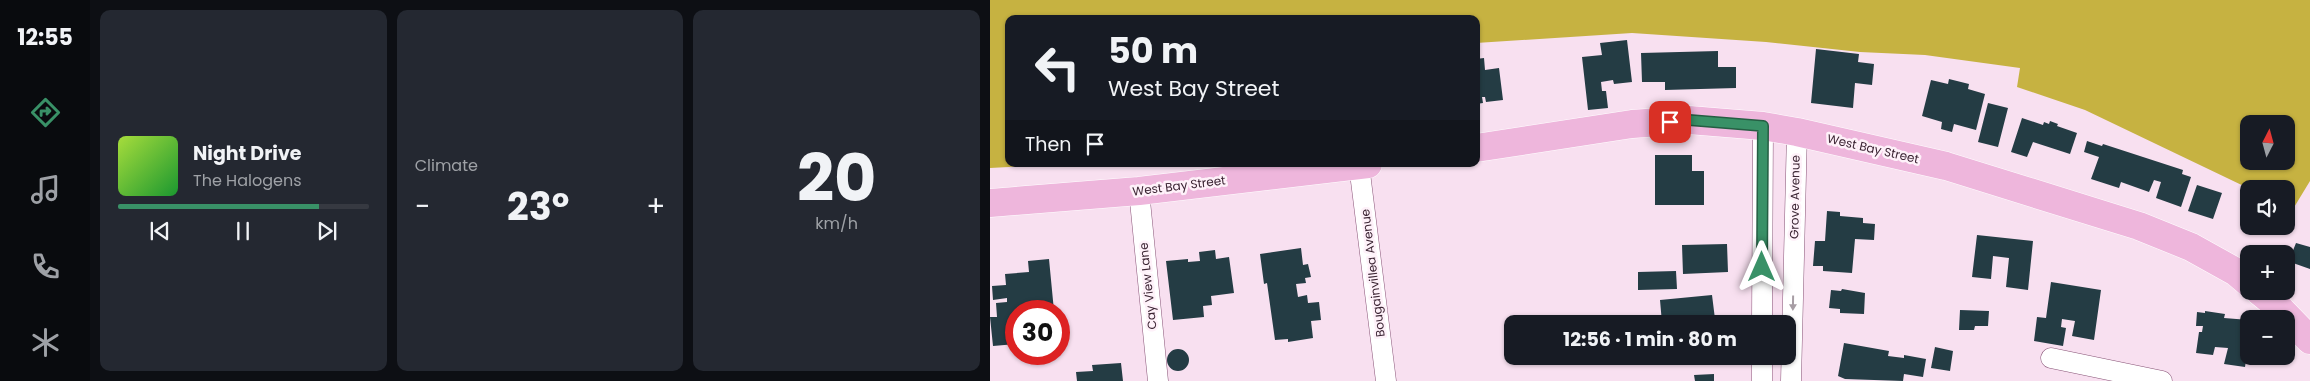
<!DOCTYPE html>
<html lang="en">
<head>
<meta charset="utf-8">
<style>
	:root { --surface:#171b24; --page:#242831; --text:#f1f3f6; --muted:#9ea1a6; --line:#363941; --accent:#399167 }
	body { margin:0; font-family:Poppins,sans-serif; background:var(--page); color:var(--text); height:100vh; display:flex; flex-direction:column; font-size:19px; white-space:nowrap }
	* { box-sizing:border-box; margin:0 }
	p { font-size:16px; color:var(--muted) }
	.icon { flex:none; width:28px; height:28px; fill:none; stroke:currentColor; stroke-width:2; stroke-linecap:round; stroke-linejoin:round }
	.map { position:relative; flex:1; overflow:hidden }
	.details { display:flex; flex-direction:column; gap:10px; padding:10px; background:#0d0f14; width:900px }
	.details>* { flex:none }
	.banner { position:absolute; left:15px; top:15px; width:475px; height:152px; border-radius:10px; box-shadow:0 1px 4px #0004; background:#171b24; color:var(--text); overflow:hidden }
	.needle { width:32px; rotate:6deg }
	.tools { position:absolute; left:1250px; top:115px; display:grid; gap:10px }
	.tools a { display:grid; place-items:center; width:55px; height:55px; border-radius:10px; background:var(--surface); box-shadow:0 1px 4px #0004; font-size:25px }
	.speed { position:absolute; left:15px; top:300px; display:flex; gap:10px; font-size:25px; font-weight:700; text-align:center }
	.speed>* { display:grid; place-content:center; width:65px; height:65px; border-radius:50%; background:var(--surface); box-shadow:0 1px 4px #0004; line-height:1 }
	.speed .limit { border:8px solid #d22; background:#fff; color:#111 }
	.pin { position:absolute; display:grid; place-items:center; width:42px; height:42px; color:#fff; margin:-21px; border-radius:10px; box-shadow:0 2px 8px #0006 }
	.me { position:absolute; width:55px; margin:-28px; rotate:0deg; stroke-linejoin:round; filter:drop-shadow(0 0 4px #0008) }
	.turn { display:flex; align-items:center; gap:18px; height:105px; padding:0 20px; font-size:22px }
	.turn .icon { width:65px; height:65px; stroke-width:2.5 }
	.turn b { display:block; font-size:35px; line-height:42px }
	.then { display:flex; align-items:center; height:48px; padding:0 20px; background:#0003; gap:10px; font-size:19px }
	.big { font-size:38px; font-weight:700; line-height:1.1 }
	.details .widget { flex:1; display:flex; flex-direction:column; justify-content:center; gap:8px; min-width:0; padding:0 18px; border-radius:10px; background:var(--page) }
	.details .dial { align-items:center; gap:0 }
	.dial b { font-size:65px; line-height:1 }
	.song { display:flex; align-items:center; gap:15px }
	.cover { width:60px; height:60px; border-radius:8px; background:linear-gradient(135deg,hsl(80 70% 55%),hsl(130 70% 35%)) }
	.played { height:5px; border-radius:2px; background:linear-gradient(90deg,var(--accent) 80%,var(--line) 80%) }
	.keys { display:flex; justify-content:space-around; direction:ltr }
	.heat { display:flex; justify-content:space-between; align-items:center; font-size:28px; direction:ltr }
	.details .tiles { flex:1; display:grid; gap:10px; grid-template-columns:repeat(3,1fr) }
	.trip { position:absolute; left:514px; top:315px; width:292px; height:50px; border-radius:10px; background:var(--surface); box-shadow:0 1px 4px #0004; font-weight:700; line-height:50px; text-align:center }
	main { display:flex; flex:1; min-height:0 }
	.tabs { display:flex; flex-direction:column; width:90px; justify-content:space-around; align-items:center; background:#090b0e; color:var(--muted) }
	.tabs .icon { width:35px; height:35px }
	.tabs .active { color:var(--accent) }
	.tabs b { font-size:22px; color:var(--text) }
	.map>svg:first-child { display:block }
	.water { fill:#c6b241; fill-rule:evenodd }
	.building { fill:#243c44 }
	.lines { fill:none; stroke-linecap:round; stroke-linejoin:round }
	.street-casing { stroke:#885477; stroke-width:21 }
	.primary-casing { stroke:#fff; stroke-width:29 }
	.street { stroke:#fff; stroke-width:20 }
	.primary { stroke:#eeb6dc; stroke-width:28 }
	.oneway { fill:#a79da4 }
	.route-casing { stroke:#255e43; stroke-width:12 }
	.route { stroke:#399167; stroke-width:9 }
	.labels { text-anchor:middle; stroke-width:5; stroke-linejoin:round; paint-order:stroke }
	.street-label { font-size:12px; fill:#3c2534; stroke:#fef1f9 }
</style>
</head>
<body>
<main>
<nav class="tabs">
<b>12:55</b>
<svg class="icon active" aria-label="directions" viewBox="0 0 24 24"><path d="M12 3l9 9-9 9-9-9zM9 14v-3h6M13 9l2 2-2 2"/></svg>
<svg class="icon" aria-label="music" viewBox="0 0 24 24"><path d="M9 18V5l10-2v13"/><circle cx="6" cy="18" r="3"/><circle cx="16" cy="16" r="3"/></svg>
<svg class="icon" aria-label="phone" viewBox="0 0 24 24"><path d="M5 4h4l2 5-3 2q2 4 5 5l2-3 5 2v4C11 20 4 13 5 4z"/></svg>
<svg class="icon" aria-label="climate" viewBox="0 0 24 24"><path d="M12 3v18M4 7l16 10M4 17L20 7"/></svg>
</nav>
<section class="details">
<div class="tiles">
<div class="widget">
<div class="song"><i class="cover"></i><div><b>Night Drive</b><p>The Halogens</p></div></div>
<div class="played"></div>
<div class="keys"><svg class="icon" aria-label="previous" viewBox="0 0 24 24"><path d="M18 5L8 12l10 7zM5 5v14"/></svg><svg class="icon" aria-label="pause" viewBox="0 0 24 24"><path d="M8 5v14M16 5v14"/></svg><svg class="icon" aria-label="next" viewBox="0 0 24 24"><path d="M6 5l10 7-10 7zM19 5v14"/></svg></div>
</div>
<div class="widget"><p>Climate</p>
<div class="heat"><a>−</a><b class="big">23°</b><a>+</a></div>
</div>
<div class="widget dial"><b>20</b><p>km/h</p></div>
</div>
</section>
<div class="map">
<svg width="1320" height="381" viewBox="0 0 1320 381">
	<rect width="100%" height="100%" fill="#f8e0f0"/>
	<!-- water -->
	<path class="water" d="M0,0H1320V181L1303,209L1296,206V189H1260L1095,110L1027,87L1030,68L935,55L870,52L776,42L642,33L486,43V19H19V164H69L0,168ZM1259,124H1296V161H1259Z"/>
	<!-- building -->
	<path class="building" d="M637,40L642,82L624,84L623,80L611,82L612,91H616L618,108L598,110L592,57L612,55L610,43Z
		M826,49L869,54L868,62L884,64L882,85L865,83L863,108L821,103Z
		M728,51V67H746V88L675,90V82H652L651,53Z
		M494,58L495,70L509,68L513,100L496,102L495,97H492L493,103L486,104V59Z
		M959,79L979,84L978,89L995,94L986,130L964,124L962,132L951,129L952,122L932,116L941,80L958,84Z
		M998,103L1018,108L1008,147L988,142Z
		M1032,118L1053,125L1054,122L1059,124L1060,121L1068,124L1067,126L1087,133L1080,154L1043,142L1037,157L1021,152Z
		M1097,141L1112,146L1113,144L1193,170L1192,174L1201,177L1191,207L1166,198L1171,182L1164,180L1159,192L1131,182L1129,188L1101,179L1109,157L1094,152Z
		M665,155H702V171H714V205H665Z
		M1207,185L1232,193L1223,219L1198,211Z
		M837,211L850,212V216L873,218V223L885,224L884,240L865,239L862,273L833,271V266H823L825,241H835Z
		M987,235L1043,241L1038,290L1016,287L1019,258L1003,256L1001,279L982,277Z
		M1306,243L1320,247V269L1303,263L1304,260L1300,258Z
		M737,244L738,272L693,274L692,245Z
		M311,248L313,265L318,264L321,277L315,278L316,283L306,284L308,297L317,295L318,303L329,302L331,320L321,321L323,338L298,342V339L285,340L277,283L274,284L270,254Z
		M225,250L226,259L239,257L244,293L221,296L222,305L213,306L214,317L183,320L176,261L198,259V262L210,261L209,252Z
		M59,259L64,311H26V344L3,346L0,317H7L6,303L17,302V298L3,300L2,286L16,285L15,274L39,272L38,261Z
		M686,271L687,289L648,290V272Z
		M1061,282L1111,290L1104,340L1082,336L1085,321L1072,319L1071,327L1076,328L1073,346L1044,341L1047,317L1056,318Z
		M852,289L875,293L874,314L850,313V309L839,308L841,290L851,291Z
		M722,295L725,319H720V324L672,323L670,300Z
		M970,310L999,311L998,326H985L984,330H969Z
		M1215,311L1235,314L1234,318L1259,320V342L1255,367L1234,364L1238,348L1225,347L1223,355L1206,353L1209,332H1212L1213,326H1206L1207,312L1215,313Z
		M854,343L899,351L898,356L914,358V355L936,359L933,377L914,374L913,381L855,379L848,376Z
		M945,347L963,351L960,371L941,368Z
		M177 360a11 11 0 1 1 22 0a11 11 0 1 1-22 0Z
		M131,363L133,381H87L86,372L103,371L102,365Z
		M724,374V381H705L704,375Z"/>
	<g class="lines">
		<defs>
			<path id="street" d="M369,165L396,381
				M149,191L168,381
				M772,324L773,126
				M1061,358L1172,381
				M772,381V356
				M801,381L807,132"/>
			<path id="primary" d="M486,148L642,124L699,120L773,126L807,132L956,166L1149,226L1201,247L1246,272L1259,283
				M0,203L149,191L378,164
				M1269,291L1285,304L1320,340"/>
		</defs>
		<!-- street casing -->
		<use href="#street" class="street-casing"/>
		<!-- primary casing -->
		<use href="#primary" class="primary-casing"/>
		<!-- street -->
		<use href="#street" class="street"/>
		<!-- primary -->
		<use href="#primary" class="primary"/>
	</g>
	<!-- one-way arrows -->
	<defs><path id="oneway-solid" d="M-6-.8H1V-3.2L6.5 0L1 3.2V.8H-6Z" transform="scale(1.25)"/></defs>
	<use class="oneway" href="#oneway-solid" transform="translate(803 303) rotate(91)"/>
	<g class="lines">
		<defs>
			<path id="route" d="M680,122L699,120L773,126L772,267"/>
		</defs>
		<!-- route casing -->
		<use href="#route" class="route-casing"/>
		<!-- route -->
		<use href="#route" class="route"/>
	</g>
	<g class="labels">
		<!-- street labels -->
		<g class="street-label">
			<text transform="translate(883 149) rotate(13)" y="4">West Bay Street</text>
			<text transform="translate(189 186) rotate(-7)" y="4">West Bay Street</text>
			<text transform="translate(805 197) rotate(-89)" y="4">Grove Avenue</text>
			<text transform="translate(383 273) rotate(-97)" y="4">Bougainvillea Avenue</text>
			<text transform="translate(158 286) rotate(-96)" y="4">Cay View Lane</text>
		</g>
	</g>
</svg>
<div class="tools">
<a><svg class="needle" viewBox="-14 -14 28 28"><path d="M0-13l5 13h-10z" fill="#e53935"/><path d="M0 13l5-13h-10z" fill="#9ea1a6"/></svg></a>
<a><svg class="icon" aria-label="sound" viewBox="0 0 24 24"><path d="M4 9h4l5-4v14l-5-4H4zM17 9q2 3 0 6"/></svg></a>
<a>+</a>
<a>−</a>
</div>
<div class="speed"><div class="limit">30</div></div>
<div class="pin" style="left:680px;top:122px;background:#d93025"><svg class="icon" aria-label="arrive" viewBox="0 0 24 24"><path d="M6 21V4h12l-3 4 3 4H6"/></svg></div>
<svg class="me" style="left:772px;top:267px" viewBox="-20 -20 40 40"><path d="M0-17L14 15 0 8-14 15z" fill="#399167" stroke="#fff" stroke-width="4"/></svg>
<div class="trip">12:56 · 1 min · 80 m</div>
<div class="banner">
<div class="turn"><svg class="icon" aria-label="left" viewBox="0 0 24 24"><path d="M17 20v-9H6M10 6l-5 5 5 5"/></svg><div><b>50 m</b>West Bay Street</div></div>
<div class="then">Then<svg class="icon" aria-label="arrive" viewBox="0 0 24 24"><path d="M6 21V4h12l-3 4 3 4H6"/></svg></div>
</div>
</div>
</main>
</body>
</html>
